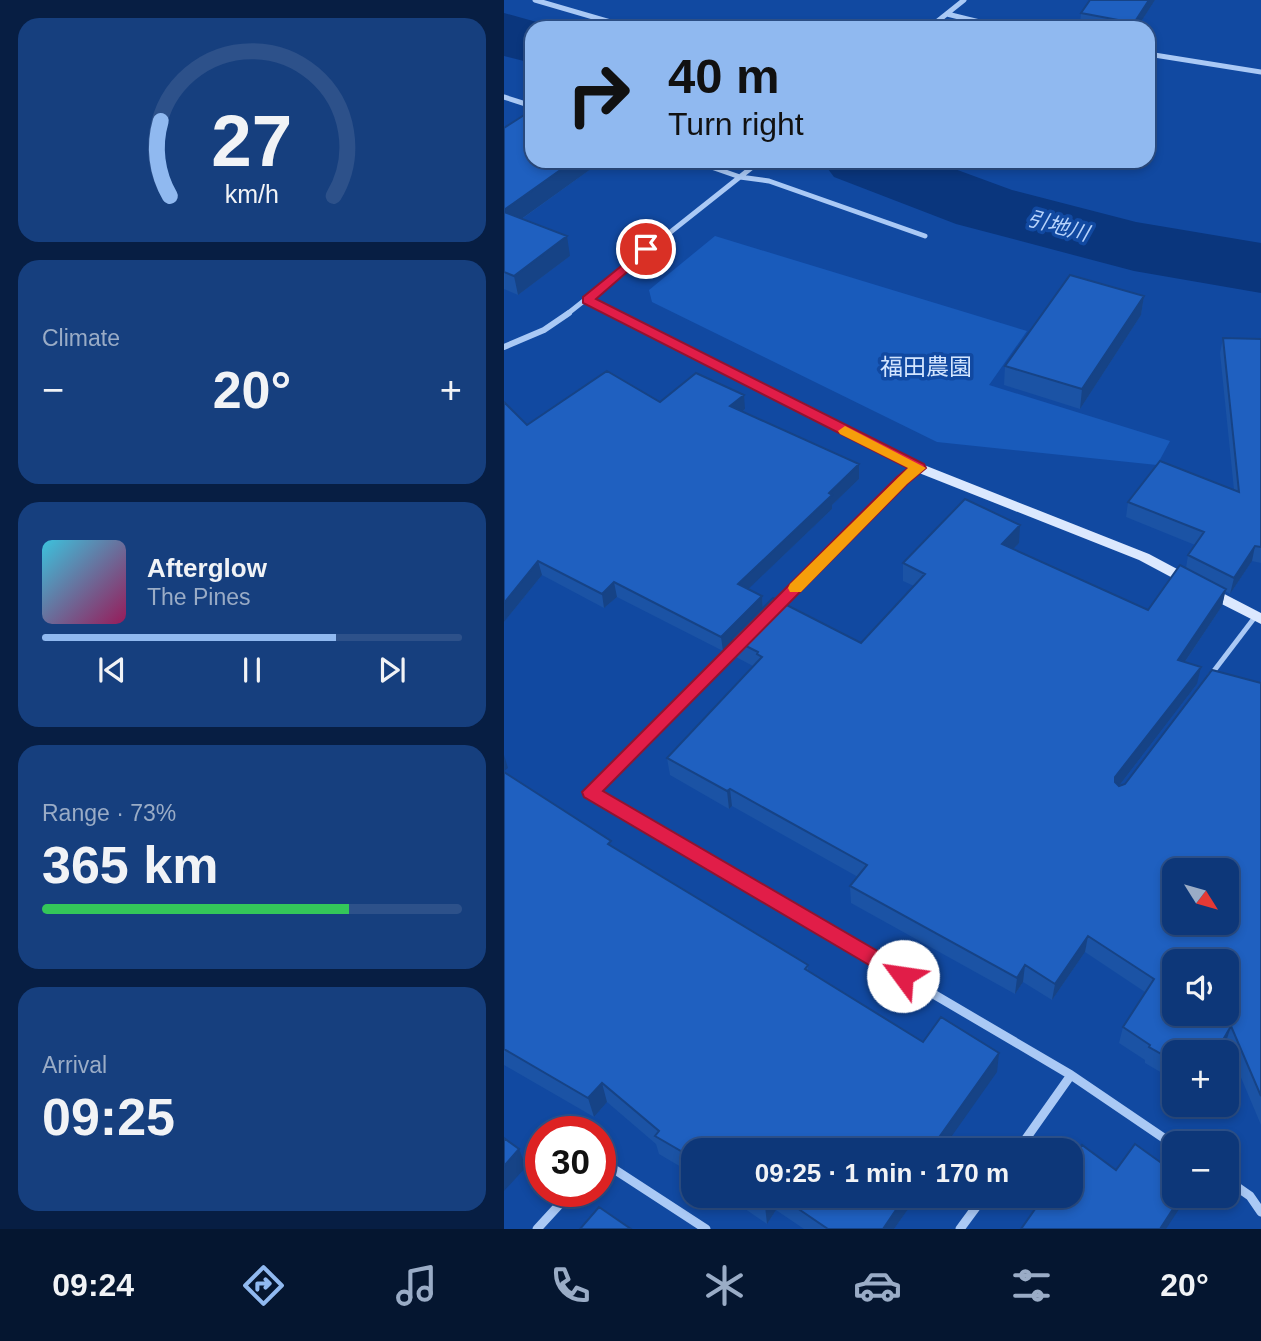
<!DOCTYPE html>
<html lang="en">
<head>
<meta charset="utf-8">
<style>
	:root { --surface:#0d3779; --page:#163f7e; --text:#f1f3f6; --muted:#9aacc6; --line:#2d518a; --accent:#90b9f0 }
	body { margin:0; font-family:Helvetica,"Noto Sans JP",sans-serif; background:var(--page); color:var(--text); height:100vh; display:flex; flex-direction:column; font-size:26px; white-space:nowrap }
	* { box-sizing:border-box; margin:0 }
	p { font-size:23px; color:var(--muted) }
	.icon { flex:none; width:38px; height:38px; fill:none; stroke:currentColor; stroke-width:2; stroke-linecap:round; stroke-linejoin:round }
	.map { position:relative; flex:1; overflow:hidden }
	.sheet { display:flex; flex-direction:column; gap:18px; padding:18px; background:#071e43; width:504px }
	.sheet>* { flex:none }
	.top-card { position:absolute; left:21px; top:21px; width:630px; height:147px; border-radius:21px; box-shadow:0 4px 10px #0003,0 0 0 2px var(--line); background:#90b9f0; color:#111; overflow:hidden }
	.needle { width:46px; rotate:127deg }
	.tools { position:absolute; left:658px; top:858px; display:grid; gap:14px }
	.tools a { display:grid; place-items:center; width:77px; height:77px; border-radius:14px; background:var(--surface); box-shadow:0 4px 10px #0003,0 0 0 2px var(--line); font-size:35px }
	.speed { position:absolute; left:21px; top:1116px; display:flex; gap:14px; font-size:35px; font-weight:700; text-align:center }
	.speed>* { display:grid; place-content:center; width:91px; height:91px; border-radius:50%; background:var(--surface); box-shadow:0 4px 10px #0003,0 0 0 2px var(--line); line-height:1 }
	.speed .limit { border:10px solid #d22; background:#fff; color:#111 }
	.pin { position:absolute; display:grid; place-items:center; width:60px; height:60px; color:#fff; margin:-30px; border:4px solid #fff; border-radius:50%; box-shadow:0 2px 7px #0007 }
	.me { position:absolute; width:77px; margin:-38px; rotate:301deg; stroke-linejoin:round; filter:drop-shadow(0 0 5px #0008) }
	.turn { display:flex; align-items:center; gap:24px; height:147px; padding:0 28px; font-size:32px }
	.turn .icon { width:91px; height:91px; stroke-width:2.5 }
	.turn b { display:block; font-size:49px; line-height:60px }
	.big { font-size:52px; font-weight:700; line-height:1.1 }
	.sheet .card { flex:1; display:flex; flex-direction:column; justify-content:center; gap:10px; min-width:0; padding:0 24px; border-radius:21px; background:var(--page) }
	.sheet .dial { align-items:center; gap:0 }
	.dial svg { height:182px; overflow:visible; fill:none; stroke:var(--line); stroke-width:7; stroke-linecap:round; text-anchor:middle }
	.dial text { fill:var(--text); stroke:none }
	.song { display:flex; align-items:center; gap:21px }
	.cover { width:84px; height:84px; border-radius:10px; background:linear-gradient(135deg,hsl(190 70% 55%),hsl(330 70% 35%)) }
	.played { height:7px; border-radius:4px; background:linear-gradient(90deg,var(--accent) 70%,var(--line) 70%) }
	.keys { display:flex; justify-content:space-around; direction:ltr }
	.heat { display:flex; justify-content:space-between; align-items:center; font-size:38px; direction:ltr }
	.charge { height:10px; border-radius:5px; background:linear-gradient(90deg,#34c759 73%,var(--line) 0) }
	.trip { position:absolute; left:177px; top:1138px; width:402px; height:70px; border-radius:21px; background:var(--surface); box-shadow:0 4px 10px #0003,0 0 0 2px var(--line); font-weight:700; line-height:70px; text-align:center }
	.tabs { display:flex; height:112px; justify-content:space-around; align-items:center; background:#051630; color:var(--muted) }
	.tabs .icon { width:49px; height:49px }
	.tabs .active { color:var(--accent) }
	.tabs b { font-size:32px; color:var(--text) }
	main { display:flex; flex:1; min-height:0 }
	.map>svg:first-child { display:block }
	.green { fill:#195bbb }
	.lines { fill:none; stroke-linecap:round; stroke-linejoin:round }
	.river { fill:#0a367d; fill-rule:evenodd }
	.lane { stroke:#aac9f5; stroke-width:5 }
	.street-far2 { stroke:#aac9f5; stroke-width:5 }
	.street-far1 { stroke:#aac9f5; stroke-width:6 }
	.street { stroke:#aac9f5; stroke-width:9 }
	.secondary { fill:#dbe8fe; fill-rule:evenodd }
	.wall { fill:#1b53a5 }
	.shaded-wall { fill:#164386 }
	.building { fill:#1f60c0; stroke:#164386; stroke-width:2; fill-rule:evenodd }
	.route { fill:#e11d48; stroke:#92132f; stroke-width:2 }
	.slow { fill:#f59e0b }
	.labels { text-anchor:middle; stroke-width:7; stroke-linejoin:round; paint-order:stroke }
	.far-water-label { font-size:21px; font-style:italic; fill:#b7d3fb; stroke:#1149a1 }
	.park-label { font-size:23px; fill:#d3e5fe; stroke:#1149a1 }
</style>
</head>
<body>
<main>
<section class="sheet">
<div class="card dial"><svg viewBox="0 0 100 80">
<path d="M14 69A42 42 0 1 1 86 69"/>
<path d="M14 69A42 42 0 0 1 10 36" stroke="#90b9f0"/>
<text x="50" y="56" font-size="32" font-weight="700">27</text>
<text x="50" y="72" font-size="11">km/h</text>
</svg></div>
<div class="card"><p>Climate</p>
<div class="heat"><a>−</a><b class="big">20°</b><a>+</a></div>
</div>
<div class="card">
<div class="song"><i class="cover"></i><div><b>Afterglow</b><p>The Pines</p></div></div>
<div class="played"></div>
<div class="keys"><svg class="icon" aria-label="previous" viewBox="0 0 24 24"><path d="M18 5L8 12l10 7zM5 5v14"/></svg><svg class="icon" aria-label="pause" viewBox="0 0 24 24"><path d="M8 5v14M16 5v14"/></svg><svg class="icon" aria-label="next" viewBox="0 0 24 24"><path d="M6 5l10 7-10 7zM19 5v14"/></svg></div>
</div>
<div class="card"><p>Range · 73%</p><b class="big">365 km</b><div class="charge"></div></div>
<div class="card"><p>Arrival</p><b class="big">09:25</b></div>
</section>
<div class="map">
<svg width="757" height="1229" viewBox="0 0 757 1229">
	<rect width="100%" height="100%" fill="#1149a1"/>
	<!-- green -->
	<path class="green" d="M211,236L523,331L485,385L666,441L653,465L433,442L148,302L145,290Z"/>
	<g class="lines">
		<!-- river -->
		<path class="river" d="M0,13L54,28H28V63L0,56Z
			M318,161H429L508,190L632,222L757,243V293L630,271L452,224L330,177Z"/>
		<!-- lane -->
		<path class="lane" d="M706,676L751,617"/>
		<!-- street-far2 -->
		<path class="street-far2" d="M31,0L127,28
			M443,14L500,28
			M425,28L460,0
			M644,54L757,72
			M0,97L28,106
			M190,161L236,177L265,181L421,236
			M62,315L256,161"/>
		<!-- street-far1 -->
		<path class="street-far1" d="M0,347L40,330L65,313
			M270,609L398,480L415,468
			M163,716L235,645"/>
		<!-- street -->
		<path class="street" d="M164,715L86,792L567,1075L514,1150
			M567,1075L670,1145
			M96,1160L202,1229
			M723,1180L746,1196L757,1212
			M33,1229L67,1192
			M456,1229L481,1195"/>
		<!-- secondary -->
		<path class="secondary" d="M84,297L420,465L645,554L690,578L692,581L685,586L680,584L635,560L410,471L80,302L78,300Z
			M703,585L757,613V624L698,594L696,590L698,586Z"/>
	</g>
	<!-- wall -->
	<path class="wall" d="M586,0H651L633,28H597L576,24L577,13Z
		M0,128L28,161H98L18,219L66,256L14,295L0,289Z
		M640,296L637,315L576,409L500,385L501,366Z
		M719,338L757,339V563L748,561L726,594L721,591L718,606L681,662L693,684L615,786L621,784L757,683V1125L722,1042L670,1052V1080L641,1063V1060L615,1043L619,1027L641,992L581,952L548,1000L519,982L511,994L347,903L346,886L354,877L228,806L225,809L166,775L163,758L249,666L230,656L228,642L219,651L113,597L100,608L38,575L0,622V402L23,425L156,402L241,409L238,412L355,464V479L328,505V509L244,589L258,596L259,608L357,643L410,586L399,581V563L515,543L509,549L644,610L682,568L684,555L691,545L622,517L624,502L730,490L716,353Z
		M0,772L108,846L304,965V971L419,1042L493,1072L189,1150V1174L155,1154L152,1144L103,1102L90,1117L0,1065Z
		M221,1195H414L390,1229H300L272,1210L263,1224Z"/>
	<!-- shaded-wall -->
	<path class="shaded-wall" d="M645,0H651L633,28H630V23Z
		M69,161H98L2,230L0,218V210Z
		M63,236L66,256L14,295L10,276Z
		M640,296L637,315L576,409L578,389Z
		M240,395L241,409L228,421L226,406Z
		M355,464V479L328,505V509L235,598L234,584Z
		M516,525L515,543L497,562L498,544Z
		M751,546L748,561L726,594L730,578Z
		M34,561L38,575L0,622V603Z
		M110,582L113,597L100,608L98,594Z
		M722,589L718,606L670,678L674,660Z
		M258,596L259,611L228,639V642L219,651L217,637Z
		M697,667L693,684L608,795L611,777Z
		M0,755L4,768L0,771Z
		M226,789L228,806L225,809L223,791Z
		M584,936L581,952L548,1000L551,984Z
		M521,965L519,982L511,994L513,978Z
		M727,1026L722,1042L716,1052H712Z
		M495,1053L493,1072L438,1150H426Z
		M98,1083L103,1102L90,1117L84,1098Z
		M15,1149L22,1167L0,1191V1166Z
		M269,1195H271L272,1210L263,1224L261,1206Z
		M402,1195H414L390,1229H379Z
		M678,1195H682L681,1200L662,1229H656Z"/>
	<!-- building -->
	<path class="building" d="M586,0H645L630,23L577,13Z
		M28,110V161H69L0,210V128Z
		M0,212L63,236L10,276L0,272Z
		M566,275L640,296L578,389L501,366Z
		M719,338L757,339V547L751,546L730,578L684,555L700,532L624,502L656,461L735,492Z
		M103,371L156,402L192,373L240,395L226,406L355,464L325,493L328,495L234,584L258,596L217,637L110,582L98,594L34,561L0,603V402L23,425Z
		M461,499L516,525L498,544L644,610L676,565L722,589L674,660L697,667L611,777V782L615,786L621,784L708,670L757,683V1096L727,1026L712,1052H670V1061L645,1047L646,1045L619,1027L650,979L584,936L551,984L521,965L513,978L346,886L363,865L226,789L223,791L163,758L258,657L253,654L254,652L228,639L269,598L357,643L421,574L399,563ZM670,870H723V922H670ZM670,961H723V1013H670Z
		M0,772L107,841L104,844L304,965L301,969L419,1042L437,1017L495,1053L426,1150H189V1158L151,1136L155,1131L98,1083L84,1098L0,1049Z
		M0,1138L15,1149L0,1166Z
		M631,1144L670,1172V1195H678L656,1229H517L541,1195H567V1160L578,1145L612,1170Z
		M244,1195H269L261,1206Z
		M274,1195H402L379,1229H324Z
		M95,1207L127,1229H76Z"/>
	<!-- route -->
	<path class="route" d="M142,246L148,249L146,252L92,299L420,464L422,468L403,484L99,791L406,970L409,976L406,982L399,985L80,797L78,792L393,477L404,468L79,303V297Z"/>
	<!-- slow -->
	<path class="slow" d="M341,426L422,468L403,484L297,592H286L284,588L286,584L404,468L336,434L334,431Z"/>
	<g class="labels">
		<!-- far-water labels -->
		<g class="far-water-label">
			<text transform="translate(554 226) rotate(15)" y="7">引地川</text>
		</g>
		<!-- park labels -->
		<g class="park-label">
			<text x="422" y="375">福田農園</text>
		</g>
	</g>
</svg>
<div class="tools">
<a><svg class="needle" viewBox="-14 -14 28 28"><path d="M0-13l5 13h-10z" fill="#e53935"/><path d="M0 13l5-13h-10z" fill="#9aacc6"/></svg></a>
<a><svg class="icon" aria-label="sound" viewBox="0 0 24 24"><path d="M4 9h4l5-4v14l-5-4H4zM17 9q2 3 0 6"/></svg></a>
<a>+</a>
<a>−</a>
</div>
<div class="speed"><div class="limit">30</div></div>
<div class="pin" style="left:142px;top:249px;background:#d93025"><svg class="icon" aria-label="arrive" viewBox="0 0 24 24"><path d="M6 21V4h12l-3 4 3 4H6"/></svg></div>
<svg class="me" style="left:399px;top:976px" viewBox="-20 -20 40 40"><circle r="19" fill="#fff"/><path d="M0-13L10 11 0 6-10 11z" fill="#e11d48"/></svg>
<div class="trip">09:25 · 1 min · 170 m</div>
<div class="top-card">
<div class="turn"><svg class="icon" aria-label="right" viewBox="0 0 24 24"><path d="M7 20v-9h11M14 6l5 5-5 5"/></svg><div><b>40 m</b>Turn right</div></div>
</div>
</div>
</main>
<nav class="tabs">
<b>09:24</b>
<svg class="icon active" aria-label="directions" viewBox="0 0 24 24"><path d="M12 3l9 9-9 9-9-9zM9 14v-3h6M13 9l2 2-2 2"/></svg>
<svg class="icon" aria-label="music" viewBox="0 0 24 24"><path d="M9 18V5l10-2v13"/><circle cx="6" cy="18" r="3"/><circle cx="16" cy="16" r="3"/></svg>
<svg class="icon" aria-label="phone" viewBox="0 0 24 24"><path d="M5 4h4l2 5-3 2q2 4 5 5l2-3 5 2v4C11 20 4 13 5 4z"/></svg>
<svg class="icon" aria-label="climate" viewBox="0 0 24 24"><path d="M12 3v18M4 7l16 10M4 17L20 7"/></svg>
<svg class="icon" aria-label="car" viewBox="0 0 24 24"><path d="M5 17H2v-5l4-1 3-4h7l3 4 3 1v5h-3M9 17h6M6 11h13"/><circle cx="7" cy="17" r="2"/><circle cx="17" cy="17" r="2"/></svg>
<svg class="icon" aria-label="filters" viewBox="0 0 24 24"><path d="M4 7h16M4 17h16"/><circle cx="9" cy="7" r="2"/><circle cx="15" cy="17" r="2"/></svg>
<b>20°</b>
</nav>
</body>
</html>
